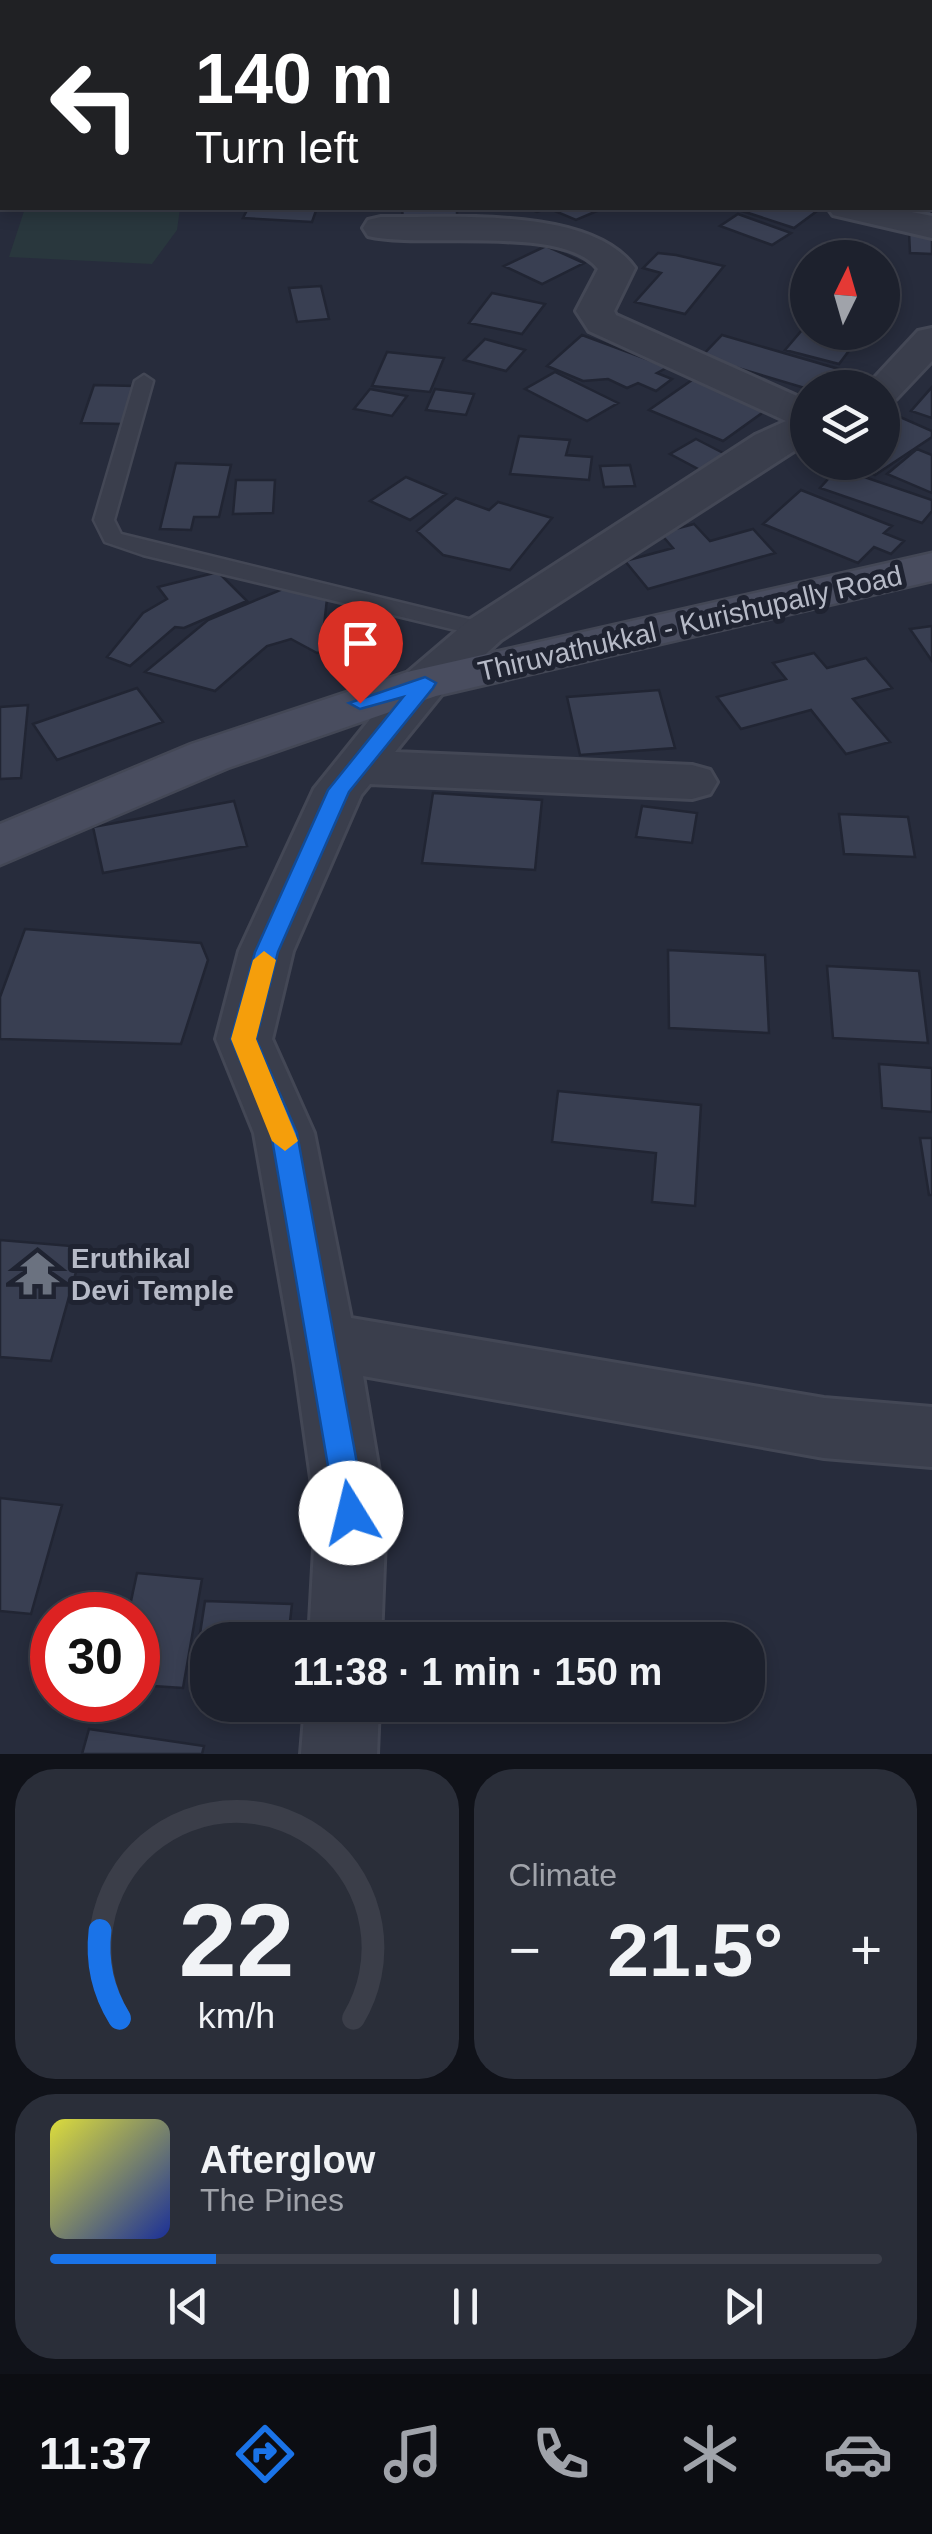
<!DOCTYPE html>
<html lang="en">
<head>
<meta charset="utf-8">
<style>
	:root { --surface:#1d212d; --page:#2a2e39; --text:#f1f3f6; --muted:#a0a3aa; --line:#3b3e49; --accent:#1a73e8 }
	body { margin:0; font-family:Helvetica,sans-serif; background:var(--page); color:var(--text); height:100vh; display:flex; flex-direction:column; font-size:38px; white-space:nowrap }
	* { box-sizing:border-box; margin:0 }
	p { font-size:32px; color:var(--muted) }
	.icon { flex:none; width:55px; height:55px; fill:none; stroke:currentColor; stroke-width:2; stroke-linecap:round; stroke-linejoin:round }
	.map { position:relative; height:1754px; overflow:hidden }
	.panel { display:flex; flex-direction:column; gap:15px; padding:15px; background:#101219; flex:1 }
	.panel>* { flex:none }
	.hud { position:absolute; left:0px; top:0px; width:932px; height:210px; box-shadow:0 5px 15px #0003,0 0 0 2px var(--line); background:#202124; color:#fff; overflow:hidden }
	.needle { width:65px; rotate:5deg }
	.buttons { position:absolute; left:790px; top:240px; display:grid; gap:20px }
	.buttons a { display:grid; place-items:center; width:110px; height:110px; border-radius:50%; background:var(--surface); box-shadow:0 5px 15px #0003,0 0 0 2px var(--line); font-size:50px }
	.speed { position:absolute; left:30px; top:1592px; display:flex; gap:20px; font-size:50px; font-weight:700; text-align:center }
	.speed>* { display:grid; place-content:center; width:130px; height:130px; border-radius:50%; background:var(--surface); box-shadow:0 5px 15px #0003,0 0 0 2px var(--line); line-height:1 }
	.speed .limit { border:15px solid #d22; background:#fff; color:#111 }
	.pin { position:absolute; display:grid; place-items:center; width:85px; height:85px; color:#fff; margin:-102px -42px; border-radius:50% 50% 50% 0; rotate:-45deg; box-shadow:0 0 10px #0007 }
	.pin .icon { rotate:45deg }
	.me { position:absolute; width:110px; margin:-55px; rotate:351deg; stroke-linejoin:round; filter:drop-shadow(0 0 8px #0008) }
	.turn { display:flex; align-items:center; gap:35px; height:210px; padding:0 30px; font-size:45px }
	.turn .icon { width:130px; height:130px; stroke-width:2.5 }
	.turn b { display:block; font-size:70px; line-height:85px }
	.big { font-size:75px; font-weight:700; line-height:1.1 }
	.panel .card { flex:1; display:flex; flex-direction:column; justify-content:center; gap:15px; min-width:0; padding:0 35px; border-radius:40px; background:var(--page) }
	.panel .dial { align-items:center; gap:0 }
	.dial svg { height:260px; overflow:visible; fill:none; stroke:var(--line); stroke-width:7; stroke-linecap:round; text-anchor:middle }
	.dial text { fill:var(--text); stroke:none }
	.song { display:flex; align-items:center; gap:30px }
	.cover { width:120px; height:120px; border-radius:15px; background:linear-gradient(135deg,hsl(60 70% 55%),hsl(230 70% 35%)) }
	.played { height:10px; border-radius:5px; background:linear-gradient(90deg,var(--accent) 20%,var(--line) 20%) }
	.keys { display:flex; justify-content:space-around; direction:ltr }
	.heat { display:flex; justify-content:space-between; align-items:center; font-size:55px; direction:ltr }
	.panel .tiles { flex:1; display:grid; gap:15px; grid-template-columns:1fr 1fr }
	.card:last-child { grid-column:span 2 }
	.trip { position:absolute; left:190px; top:1622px; width:575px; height:100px; border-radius:40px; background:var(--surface); box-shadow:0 5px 15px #0003,0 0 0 2px var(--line); font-weight:700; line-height:100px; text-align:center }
	.tab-bar { display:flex; height:160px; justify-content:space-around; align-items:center; background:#0c0d12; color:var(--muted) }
	.tab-bar .icon { width:70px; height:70px }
	.tab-bar .selected { color:var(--accent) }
	.tab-bar b { font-size:45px; color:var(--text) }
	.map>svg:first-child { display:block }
	.green { fill:#29373d }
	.building { fill:#393f52; stroke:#212533; stroke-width:2.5 }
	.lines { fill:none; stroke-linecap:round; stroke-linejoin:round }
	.lane-casing { stroke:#434755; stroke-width:5 }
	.street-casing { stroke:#434755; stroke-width:6 }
	.secondary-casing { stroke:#434755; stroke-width:5 }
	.lane { fill:#3a3e4c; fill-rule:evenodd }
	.street { fill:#3a3e4c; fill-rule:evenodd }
	.secondary { fill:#494d5f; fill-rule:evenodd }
	.route { fill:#1a73e8; stroke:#114b97; stroke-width:2.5 }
	.slow { fill:#f59e0b }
	.labels { text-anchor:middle; stroke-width:10; stroke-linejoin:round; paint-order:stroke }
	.street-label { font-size:28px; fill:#b6bac7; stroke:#1f2331 }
	.poi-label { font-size:28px; font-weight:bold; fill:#b6bac7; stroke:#1f2331; text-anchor:start }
</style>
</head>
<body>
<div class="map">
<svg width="932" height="1754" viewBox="0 0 932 1754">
	<rect width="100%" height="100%" fill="#272c3c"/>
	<!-- green -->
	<path class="green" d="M29,0H485L486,2H29Z
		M25,208H180L177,230L152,264L9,257Z"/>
	<!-- building -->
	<path class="building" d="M930,185L932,220L874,212L877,208H930Z
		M248,208H317L312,222L243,218Z
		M402,208H457V220H403Z
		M527,208H604L576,220L548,208L537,212Z
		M733,208H806L817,211L794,228Z
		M738,214L791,233L772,245L720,226Z
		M909,232L932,234V254L910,253Z
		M546,246L584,263L542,284L504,266Z
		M658,253L676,255L724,266L685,314L635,302L661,273L643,268Z
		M321,286L329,319L297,322L289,288Z
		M492,293L545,304L522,334L469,323Z
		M808,323V332H863L839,364L785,350Z
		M582,335L668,367L657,373L672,379L656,391L638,383L627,388L608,379L583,381L547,366Z
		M722,335L849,372L835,388L808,389L701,357Z
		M485,339L525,350L506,371L464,360Z
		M387,352L444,358L430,392L372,386Z
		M555,372L618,403L587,421L525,389Z
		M695,378L769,408L723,441L649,410Z
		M94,385L135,386L123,424L81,423Z
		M932,387V418L911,411Z
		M370,389L407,396L392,416L354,409Z
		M435,389L474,394L466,415L426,410Z
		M891,413L932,431V437L875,475L849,462H882V419Z
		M519,436L570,440L566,455L592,457L589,480L510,474Z
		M696,439L727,455L702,471L670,454Z
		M917,449L932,455V493L887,474Z
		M176,463L231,465L219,517H194L191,530L160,529Z
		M630,465L635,486L604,487L600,466Z
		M838,468L932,500V511L922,523L820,488Z
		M406,477L446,494L410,520L370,501Z
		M236,480H275L273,513L233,514Z
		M801,490L892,526L884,533L904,541L891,554L874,547L858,563L763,524Z
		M456,498L489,510L498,502L552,518L510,570L443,555L417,531Z
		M694,524L710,541L753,529L775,553L648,589L625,561L673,548L660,533Z
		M218,572L247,601L184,628L175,627L130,666L107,657L143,613L167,599L158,587Z
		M290,586L327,599L324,626L345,645L317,653L291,639L267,646L215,691L145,672L208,620Z
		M932,626V661L910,629Z
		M814,653L827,668L866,658L892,688L853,699L890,742L846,754L811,710L741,729L717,697L786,679L773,663Z
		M137,688L163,722L57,760L33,724Z
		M659,690L675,748L580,755L567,697Z
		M28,705L21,778L0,779V707Z
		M433,793L542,800L535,870L422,863Z
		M234,801L247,846L103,873L93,827Z
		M642,806L697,813L692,843L636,837Z
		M839,814L908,817L915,857L844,854Z
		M25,929L201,943L208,960L181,1044L0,1039V997Z
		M668,950L765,955L769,1033L669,1028Z
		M827,966L919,971L928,1043L833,1038Z
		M879,1064L932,1068V1112L882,1108Z
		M558,1091L701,1105L695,1206L652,1202L656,1153L552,1142Z
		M920,1138H932V1195H929Z
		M0,1240L83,1247L51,1361L0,1357Z
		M0,1498L62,1505L31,1614L0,1611Z
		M137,1573L202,1579L183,1688L138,1685V1615H128Z
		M205,1601L292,1604L288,1640H208V1693L191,1692Z
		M89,1729L204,1746L202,1754H82Z"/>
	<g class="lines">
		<defs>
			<path id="lane" d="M144,375L153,381L114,520L121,534L493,625L496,630L493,635L485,637L143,555L105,542L94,520L135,381Z"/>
			<path id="street" d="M828,208H891L932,216V238L833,215Z
				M381,217C451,218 592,206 635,268L614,311L616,315L808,401V442L501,640L442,694L395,752L692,765L710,770L717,782L710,794L692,799L370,784L361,795L293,951L272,1039L314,1133L351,1318L824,1398L932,1407V1467L824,1458L363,1376L386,1513L381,1640H309L316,1513L295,1365L254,1133L216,1039L239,951L314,789L408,672L469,620L755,435L786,421L589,331L576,311L598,269C563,224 422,249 368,236L363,228L368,220Z
				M932,328V361L896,399L882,403V388H865L918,331Z
				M305,1705H379L377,1754H301Z"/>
			<path id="secondary" d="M932,553V581L436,696L228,768L0,865V824L191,744L407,672Z"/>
		</defs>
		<!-- lane casing -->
		<use href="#lane" class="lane-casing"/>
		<!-- street casing -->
		<use href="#street" class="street-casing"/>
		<!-- secondary casing -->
		<use href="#secondary" class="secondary-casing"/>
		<!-- lane -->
		<use href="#lane" class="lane"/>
		<!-- street -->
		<use href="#street" class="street"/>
		<!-- secondary -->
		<use href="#secondary" class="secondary"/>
	</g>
	<!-- route -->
	<path class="route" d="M425,677L436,683L433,688L349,792L278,952L256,1039L297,1133L366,1513L362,1523L351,1527L340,1523L336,1513L271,1133L231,1039L255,952L328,790L403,697L360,709L349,703Z"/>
	<!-- slow -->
	<path class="slow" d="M264,951L276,960L256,1039L298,1141L285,1151L272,1141L231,1039L253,960Z"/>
	<!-- icons -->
	<defs>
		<symbol id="temple-bare" viewBox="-9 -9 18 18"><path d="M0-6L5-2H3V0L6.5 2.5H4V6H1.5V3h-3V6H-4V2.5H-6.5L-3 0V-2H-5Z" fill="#6b7280" stroke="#1f2331" stroke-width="2.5" paint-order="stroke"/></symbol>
	</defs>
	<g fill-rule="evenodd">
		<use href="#temple-bare" x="6" y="1242" width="63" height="63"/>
	</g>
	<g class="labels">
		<!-- street labels -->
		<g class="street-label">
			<text transform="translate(690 623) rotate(-13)" y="10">Thiruvathukkal - Kurishupally Road</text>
		</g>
		<!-- poi labels -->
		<g class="poi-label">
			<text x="71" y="1268">Eruthikal<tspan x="71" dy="32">Devi Temple</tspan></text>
		</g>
	</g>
</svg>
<div class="buttons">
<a><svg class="needle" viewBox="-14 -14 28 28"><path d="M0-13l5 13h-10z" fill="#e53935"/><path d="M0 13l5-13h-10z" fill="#a0a3aa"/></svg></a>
<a><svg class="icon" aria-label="layers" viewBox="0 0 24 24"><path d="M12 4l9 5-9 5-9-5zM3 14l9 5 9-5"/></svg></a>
</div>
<div class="speed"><div class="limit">30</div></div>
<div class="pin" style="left:360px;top:703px;background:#d93025"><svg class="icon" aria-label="arrive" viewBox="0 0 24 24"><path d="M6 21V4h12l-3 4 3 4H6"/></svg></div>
<svg class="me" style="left:351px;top:1513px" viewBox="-20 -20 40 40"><circle r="19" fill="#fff"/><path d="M0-13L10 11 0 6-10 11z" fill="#1a73e8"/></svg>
<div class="trip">11:38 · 1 min · 150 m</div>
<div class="hud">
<div class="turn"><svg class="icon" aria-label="left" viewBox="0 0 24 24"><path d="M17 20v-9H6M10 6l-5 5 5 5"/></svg><div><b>140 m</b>Turn left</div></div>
</div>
</div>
<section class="panel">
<div class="tiles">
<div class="card dial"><svg viewBox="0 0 100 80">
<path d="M14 69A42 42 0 1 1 86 69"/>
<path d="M14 69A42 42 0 0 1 8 42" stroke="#1a73e8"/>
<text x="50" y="56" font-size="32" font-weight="700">22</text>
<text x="50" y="72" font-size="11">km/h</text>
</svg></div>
<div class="card"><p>Climate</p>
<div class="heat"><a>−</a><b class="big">21.5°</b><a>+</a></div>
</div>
<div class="card">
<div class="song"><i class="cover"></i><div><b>Afterglow</b><p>The Pines</p></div></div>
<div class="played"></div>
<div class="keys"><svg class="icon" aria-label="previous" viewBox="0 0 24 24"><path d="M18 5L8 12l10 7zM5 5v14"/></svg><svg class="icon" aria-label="pause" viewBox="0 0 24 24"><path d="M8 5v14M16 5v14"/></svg><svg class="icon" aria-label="next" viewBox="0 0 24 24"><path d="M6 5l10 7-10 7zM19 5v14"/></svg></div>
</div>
</div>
</section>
<nav class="tab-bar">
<b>11:37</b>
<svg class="icon selected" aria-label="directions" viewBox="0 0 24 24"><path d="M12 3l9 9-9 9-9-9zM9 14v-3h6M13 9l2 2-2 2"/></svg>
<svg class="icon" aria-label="music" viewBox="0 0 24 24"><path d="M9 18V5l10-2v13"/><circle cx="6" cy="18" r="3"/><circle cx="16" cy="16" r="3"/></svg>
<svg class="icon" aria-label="phone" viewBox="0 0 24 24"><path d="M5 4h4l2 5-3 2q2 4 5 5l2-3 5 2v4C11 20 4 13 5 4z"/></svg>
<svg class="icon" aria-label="climate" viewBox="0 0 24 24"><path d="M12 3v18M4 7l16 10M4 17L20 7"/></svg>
<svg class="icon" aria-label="car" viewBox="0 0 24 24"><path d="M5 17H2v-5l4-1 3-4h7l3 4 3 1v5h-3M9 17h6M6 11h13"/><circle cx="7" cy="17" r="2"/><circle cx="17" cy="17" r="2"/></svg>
</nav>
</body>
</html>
